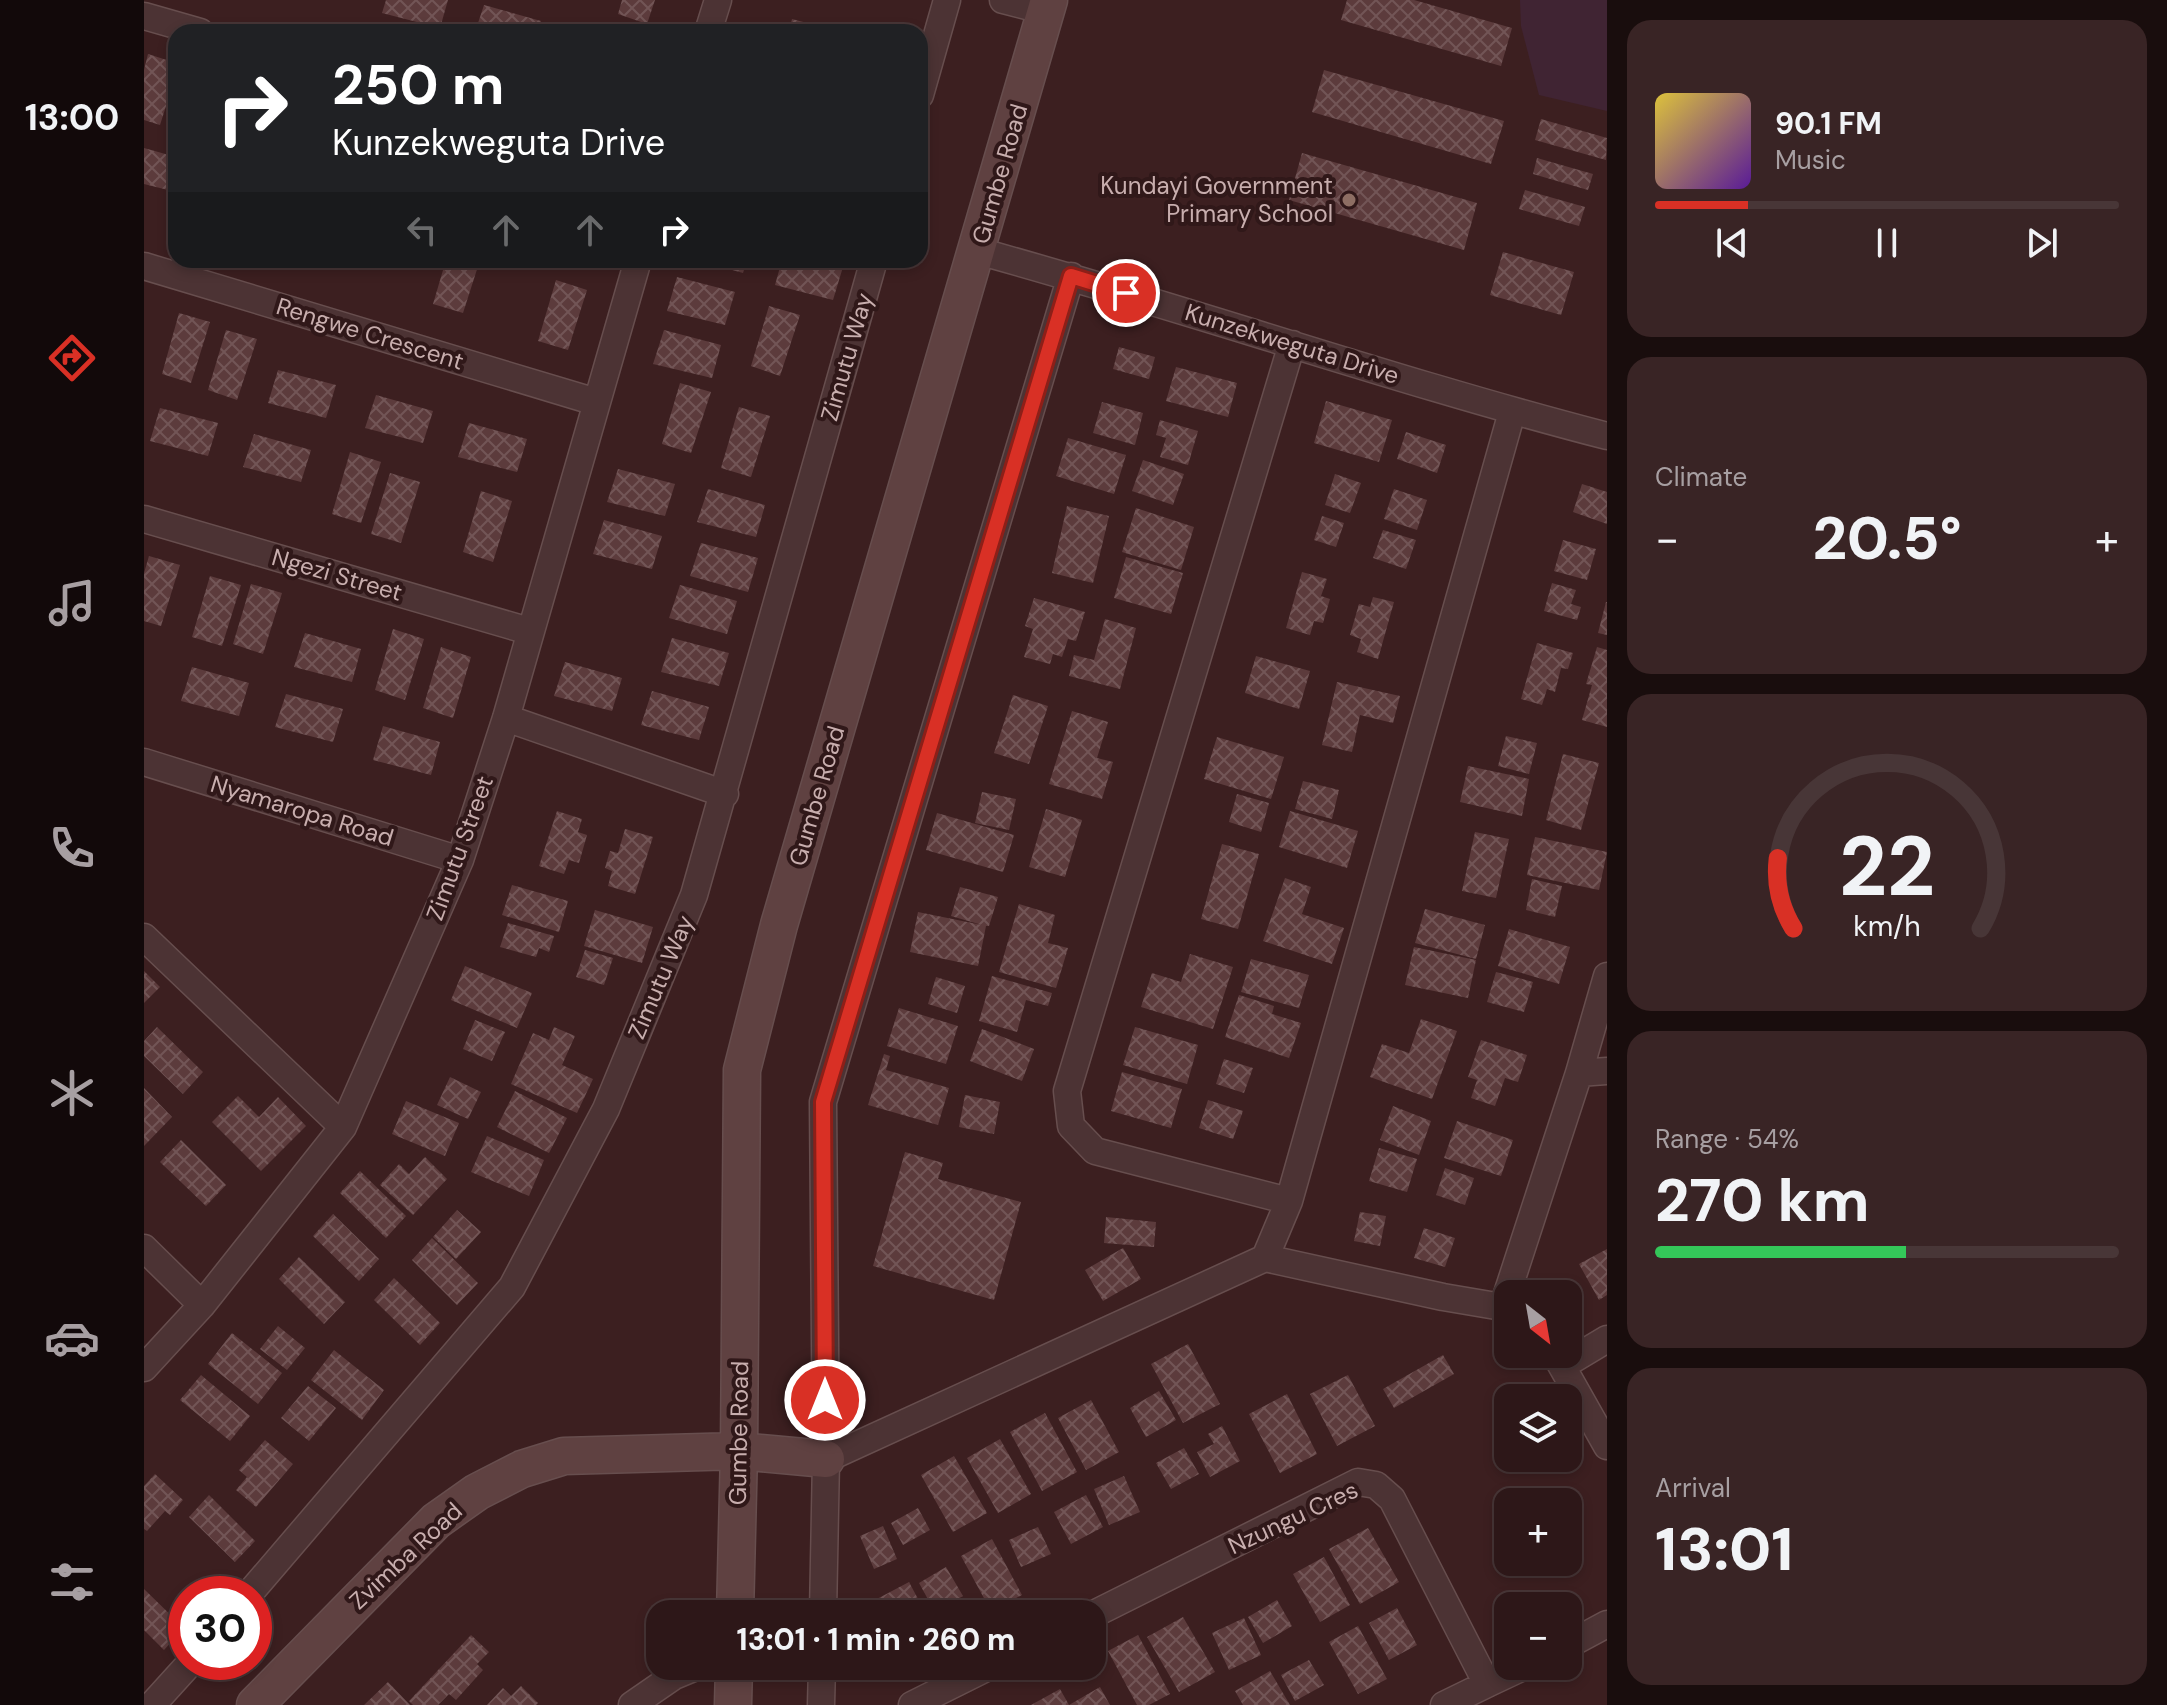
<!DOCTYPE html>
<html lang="en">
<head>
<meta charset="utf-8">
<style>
	:root { --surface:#2d1718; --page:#392425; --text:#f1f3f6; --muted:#a79fa2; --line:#483637; --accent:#d93025 }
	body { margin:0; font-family:"DM Sans",sans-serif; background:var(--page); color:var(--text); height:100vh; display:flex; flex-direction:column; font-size:30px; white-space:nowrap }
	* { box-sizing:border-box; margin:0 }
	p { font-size:26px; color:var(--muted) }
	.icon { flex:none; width:44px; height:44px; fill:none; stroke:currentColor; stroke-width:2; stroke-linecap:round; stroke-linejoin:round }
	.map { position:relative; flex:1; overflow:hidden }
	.drawer { display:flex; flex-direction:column; gap:20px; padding:20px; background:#190d0d; width:560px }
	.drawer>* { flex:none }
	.hud { position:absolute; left:24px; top:24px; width:760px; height:244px; border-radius:24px; box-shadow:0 4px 12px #0003,0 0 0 2px var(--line); background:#202124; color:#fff; overflow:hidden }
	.needle { width:52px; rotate:149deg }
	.fabs { position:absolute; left:1350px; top:1280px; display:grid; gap:16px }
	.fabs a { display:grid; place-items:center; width:88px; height:88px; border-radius:16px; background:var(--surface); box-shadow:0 4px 12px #0003,0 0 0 2px var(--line); font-size:40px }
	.speed { position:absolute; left:24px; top:1576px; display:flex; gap:16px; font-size:40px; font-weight:700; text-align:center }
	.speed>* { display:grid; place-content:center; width:104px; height:104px; border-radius:50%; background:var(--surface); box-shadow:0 4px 12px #0003,0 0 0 2px var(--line); line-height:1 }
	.speed .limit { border:12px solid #d22; background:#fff; color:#111 }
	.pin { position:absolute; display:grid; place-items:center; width:68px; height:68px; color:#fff; margin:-34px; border:4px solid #fff; border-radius:50%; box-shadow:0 2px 8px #0007 }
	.me { position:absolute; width:88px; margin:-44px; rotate:0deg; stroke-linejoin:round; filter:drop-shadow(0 0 6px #0008) }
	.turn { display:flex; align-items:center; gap:28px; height:168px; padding:0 32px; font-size:36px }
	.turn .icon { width:104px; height:104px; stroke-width:2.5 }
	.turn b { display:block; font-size:56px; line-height:68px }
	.lanes { display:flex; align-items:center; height:76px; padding:0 32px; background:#0003; justify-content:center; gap:40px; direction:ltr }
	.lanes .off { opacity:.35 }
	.big { font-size:60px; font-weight:800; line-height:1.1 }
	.drawer .card { flex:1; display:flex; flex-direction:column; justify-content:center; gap:12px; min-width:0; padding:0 28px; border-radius:24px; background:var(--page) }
	.drawer .dial { align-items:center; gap:0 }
	.dial svg { height:208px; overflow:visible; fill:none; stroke:var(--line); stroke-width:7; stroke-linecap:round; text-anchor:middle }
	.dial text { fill:var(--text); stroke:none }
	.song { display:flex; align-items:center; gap:24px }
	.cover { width:96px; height:96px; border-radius:12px; background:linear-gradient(135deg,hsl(50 70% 55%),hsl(270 70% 35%)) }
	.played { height:8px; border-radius:4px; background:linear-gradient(90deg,var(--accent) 20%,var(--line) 20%) }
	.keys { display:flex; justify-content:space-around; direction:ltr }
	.heat { display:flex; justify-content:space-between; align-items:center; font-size:44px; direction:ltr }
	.charge { height:12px; border-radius:6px; background:linear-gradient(90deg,#34c759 54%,var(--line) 0) }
	.trip { position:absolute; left:502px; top:1600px; width:460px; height:80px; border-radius:24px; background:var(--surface); box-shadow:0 4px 12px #0003,0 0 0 2px var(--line); font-weight:800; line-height:80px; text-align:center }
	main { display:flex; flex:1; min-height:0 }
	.dock { display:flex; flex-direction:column; width:144px; justify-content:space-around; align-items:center; background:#12090a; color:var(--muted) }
	.dock .icon { width:56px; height:56px }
	.dock .on { color:var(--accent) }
	.dock b { font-size:36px; color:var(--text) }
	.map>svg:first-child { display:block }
	.garden { fill:#402433 }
	.building { fill:url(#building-cross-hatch) }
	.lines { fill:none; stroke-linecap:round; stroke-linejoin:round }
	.street-casing { stroke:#674e4e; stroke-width:29 }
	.secondary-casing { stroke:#674e4e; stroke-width:39 }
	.street { stroke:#4c3334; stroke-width:26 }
	.secondary { stroke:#5f4141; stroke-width:36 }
	.route-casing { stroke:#8d1f18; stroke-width:20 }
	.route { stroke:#d93025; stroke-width:14 }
	.education-dot { fill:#8d6e63; stroke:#301819; stroke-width:3 }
	.labels { text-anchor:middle; stroke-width:8; stroke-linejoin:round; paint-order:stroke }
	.street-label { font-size:24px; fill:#c8aeae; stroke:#301819 }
	.poi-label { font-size:24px; fill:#c8aeae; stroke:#301819; text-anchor:end }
</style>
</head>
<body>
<main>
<nav class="dock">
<b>13:00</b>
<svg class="icon on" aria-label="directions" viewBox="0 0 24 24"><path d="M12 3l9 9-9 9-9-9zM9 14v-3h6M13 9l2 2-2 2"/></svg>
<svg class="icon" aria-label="music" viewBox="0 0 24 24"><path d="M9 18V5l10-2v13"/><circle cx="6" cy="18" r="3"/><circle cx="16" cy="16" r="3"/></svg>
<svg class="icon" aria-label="phone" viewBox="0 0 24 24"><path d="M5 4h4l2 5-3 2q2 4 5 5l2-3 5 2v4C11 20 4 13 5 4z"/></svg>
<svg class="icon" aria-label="climate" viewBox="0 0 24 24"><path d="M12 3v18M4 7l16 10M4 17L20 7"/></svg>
<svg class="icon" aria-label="car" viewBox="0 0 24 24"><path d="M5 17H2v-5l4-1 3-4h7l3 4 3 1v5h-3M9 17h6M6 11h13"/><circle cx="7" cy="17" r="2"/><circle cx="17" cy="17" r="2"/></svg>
<svg class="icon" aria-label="filters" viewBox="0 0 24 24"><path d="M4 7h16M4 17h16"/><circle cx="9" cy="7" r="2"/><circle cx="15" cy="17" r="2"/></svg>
</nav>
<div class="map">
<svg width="1463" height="1705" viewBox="0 0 1463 1705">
	<defs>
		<pattern id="building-cross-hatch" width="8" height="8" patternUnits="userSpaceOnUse" patternTransform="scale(2)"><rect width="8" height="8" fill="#5c3b3c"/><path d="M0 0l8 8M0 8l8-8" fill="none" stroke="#725556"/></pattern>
	</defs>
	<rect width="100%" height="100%" fill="#3c1f20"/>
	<!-- garden -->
	<path class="garden" d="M1376,0H1463V111L1395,95L1377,26Z"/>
	<!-- building -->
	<path class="building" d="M242,0H304L296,28L238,13Z
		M478,0H511L503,24L474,14Z
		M1203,0H1270L1368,28L1357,66L1197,20Z
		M340,5L397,21L394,32H331Z
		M648,19L671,25L669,32H645Z
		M4,54L32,63V75L16,125L0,120V70Z
		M1180,70L1360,121L1347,164L1168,112Z
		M1397,119L1463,138L1462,160L1391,140Z
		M0,148L32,157V192L0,184Z
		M1158,153L1333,203L1320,250L1145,200Z
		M1393,158L1449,174L1444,190L1389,174Z
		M1381,190L1441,207L1435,226L1375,209Z
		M1359,252L1430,272L1417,315L1346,295Z
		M302,260H336L319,313L289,304Z
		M552,260H603L599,273Z
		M638,260H674L699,267L689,300L631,285Z
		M533,277L591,292L581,325L523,311Z
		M412,280L443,290L424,350L394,341Z
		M625,306L656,315L636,376L607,366Z
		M35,313L66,322L47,383L18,374Z
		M82,330L113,339L93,400L64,390Z
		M520,330L577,345L568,378L509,364Z
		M975,347L1011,357L1005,379L969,369Z
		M1032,367L1093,383L1084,417L1022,401Z
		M134,370L192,385L182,418L124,403Z
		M536,383L567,392L547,453L518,444Z
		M232,395L289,411L279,443L221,428Z
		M1182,401L1248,420L1235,462L1170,443Z
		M958,402L999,413L991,445L949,433Z
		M595,407L626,416L607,477L577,468Z
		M16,408L74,423L64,456L6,441Z
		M1016,420L1054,431L1044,465L1016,457L1022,438L1012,435Z
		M325,423L383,439L373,472L314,457Z
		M1262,432L1302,445L1293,473L1253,459Z
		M110,434L167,450L157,482L99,467Z
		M924,438L982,455L970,494L912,476Z
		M206,452L237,462L217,523L188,514Z
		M999,460L1040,474L1029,505L988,491Z
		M474,469L531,484L521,516L463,502Z
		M246,473L276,482L257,543L227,534Z
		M1191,474L1217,483L1206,513L1181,505Z
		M1438,484L1463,492V524L1429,512Z
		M564,489L621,505L612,537L553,522Z
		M1250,489L1283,500L1273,530L1240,519Z
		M337,491L368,501L349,562L319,552Z
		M923,506L965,516L949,583L908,573Z
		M992,508L1050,527L1037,570L978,552Z
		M1178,516L1200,523L1192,547L1170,540Z
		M460,520L518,536L508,569L449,554Z
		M1239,530L1272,540L1262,569L1229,558Z
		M1419,540L1452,549L1443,580L1410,571Z
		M557,543L614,558L604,592L546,576Z
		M5,556L36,565L17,626L0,621V573Z
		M982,557L1039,573L1027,614L970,598Z
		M1158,572L1183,579L1177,596L1186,599L1179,623L1170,621L1166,635L1142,628Z
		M66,576L97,585L78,646L48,637Z
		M1408,583L1432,590L1427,604L1437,607L1433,620L1400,611Z
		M107,584L138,593L119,654L89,644Z
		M536,585L593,601L583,634L525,618Z
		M1229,597L1250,602L1234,659L1213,652L1217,639L1206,635L1215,604L1226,607Z
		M890,598L941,612L932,641L924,639L918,657L909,654L906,664L880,657L889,629L881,626Z
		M1462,602H1463V635L1454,633Z
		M961,619L992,628L976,689L925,676L930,655L950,660Z
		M249,629L280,639L261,700L231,690Z
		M161,633L217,649L208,682L150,667Z
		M528,638L585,653L575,686L517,672Z
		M1393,643L1429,653L1424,669L1417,668L1411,692L1403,689L1398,705L1377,699Z
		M297,647L327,657L309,718L279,708Z
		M1453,647L1463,650V727L1438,720L1448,685L1442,684Z
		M1112,656L1166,671L1155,709L1101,693Z
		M421,662L478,678L468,711L410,696Z
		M48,667L105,683L95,716L37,701Z
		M1193,682L1256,696L1249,723L1216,715L1208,752L1178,745Z
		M508,691L565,707L555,740L497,725Z
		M142,694L199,709L189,742L131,727Z
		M869,695L904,706L885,764L850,753Z
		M928,711L964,722L953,758L969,762L958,799L905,784Z
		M239,726L296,742L287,775L229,760Z
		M1362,736L1393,743L1385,774L1354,766Z
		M1073,737L1140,757L1127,799L1060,779Z
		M1419,754L1455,763L1437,830L1402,820Z
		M1324,766L1385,779L1378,816L1316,802Z
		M1159,781L1195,790L1188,819L1151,809Z
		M838,792L872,799L865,830L831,823Z
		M1093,794L1125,803L1117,832L1085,822Z
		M902,809L938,820L921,877L885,867Z
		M413,811L438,819L434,832L443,835L435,863L425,860L420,874L395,866Z
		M1146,811L1214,831L1203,868L1135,847Z
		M793,813L870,835L859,872L782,850Z
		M481,829L509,837L491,894L464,886L468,871L461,868L466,851L474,853Z
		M1331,832L1365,839L1352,898L1318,891Z
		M1391,837L1463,852L1455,890L1383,875Z
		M1078,844L1115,854L1094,929L1057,919Z
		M1141,878L1167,887L1158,914L1200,928L1188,964L1119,941Z
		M1388,879L1418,886L1411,917L1382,910Z
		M368,885L424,901L415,932L358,915Z
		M816,887L854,897L845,926H842L834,966L766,952L774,912L838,925L807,916Z
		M875,904L911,915L904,943L924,948L912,988L855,972Z
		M1281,909L1341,925L1332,959L1271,943Z
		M451,910L509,927L498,963L440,946Z
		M364,923L410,936L405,952L395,948L392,957L356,947Z
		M1365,929L1426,947L1415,984L1354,966Z
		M1270,947L1332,960L1324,998L1261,985Z
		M441,950L469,958L460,985L432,977Z
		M1046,954L1089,967L1069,1029L997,1007L1008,973L1037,982Z
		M1107,959L1165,975L1155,1008L1097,992Z
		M321,966L388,993L373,1028L307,1000Z
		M0,971L16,987L0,1003Z
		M1352,972L1389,982L1380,1012L1343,1002Z
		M848,976L908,993L904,1006L882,1000L873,1032L835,1021Z
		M792,977L821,986L813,1013L784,1004Z
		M1095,995L1130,1006L1128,1014L1157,1023L1145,1058L1081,1037Z
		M755,1008L814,1026L802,1064L743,1046Z
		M1277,1019L1313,1031L1288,1099L1226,1077L1238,1044L1265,1053Z
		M331,1020L361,1032L348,1061L319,1049Z
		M13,1027L59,1072L39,1094L0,1056V1041Z
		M410,1027L431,1036L418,1065L449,1079L433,1113L367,1084L389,1033L405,1040Z
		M991,1027L1054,1045L1043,1084L979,1065Z
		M838,1029L890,1049L878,1081L826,1061Z
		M1337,1040L1383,1055L1374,1082L1361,1078L1351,1106L1327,1098L1333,1080L1324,1077Z
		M740,1054L746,1056L742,1070L805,1088L794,1125L724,1105Z
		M1080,1059L1109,1068L1100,1093L1072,1084Z
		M978,1072L1038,1089L1027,1128L967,1111Z
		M306,1077L337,1092L324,1119L293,1105Z
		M0,1088L28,1117L0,1146Z
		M371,1091L423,1118L405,1153L353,1127Z
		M821,1095L856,1102L850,1134L815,1127Z
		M94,1096L115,1117L134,1097L162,1126L117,1171L68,1122Z
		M1064,1100L1099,1111L1089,1139L1055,1128Z
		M262,1101L315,1123L301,1156L248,1134Z
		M1249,1106L1287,1121L1275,1155L1236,1140Z
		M1313,1121L1369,1140L1357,1176L1300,1158Z
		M343,1136L400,1160L385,1196L327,1172Z
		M37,1140L82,1185L62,1206L16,1162Z
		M1235,1148L1273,1159L1263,1192L1225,1181Z
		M761,1152L799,1163L794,1179L877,1202L850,1300L729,1266Z
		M281,1157L303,1179L269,1215L236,1185L255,1164L265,1174Z
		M1301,1168L1330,1178L1321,1205L1292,1195Z
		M216,1171L262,1216L242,1238L196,1193Z
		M313,1210L337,1232L312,1259L289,1237Z
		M1216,1212L1242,1216L1236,1246L1210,1241Z
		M189,1214L235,1259L215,1281L169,1236Z
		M962,1217L1012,1222L1010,1247L960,1243Z
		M1280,1228L1311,1238L1301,1267L1270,1258Z
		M288,1238L334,1283L313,1305L268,1260Z
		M979,1248L997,1279L959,1301L941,1270Z
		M1463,1249V1295L1455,1300L1435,1264Z
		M155,1257L201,1302L180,1324L135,1279Z
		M250,1278L296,1323L276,1345L230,1300Z
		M134,1326L161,1348L143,1370L116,1349Z
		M88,1333L138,1373L114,1404L64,1364Z
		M1044,1344L1076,1404L1039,1423L1007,1364Z
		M190,1350L240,1390L218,1420L167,1380Z
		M1299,1355L1310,1374L1250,1408L1239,1389Z
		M57,1375L106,1416L86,1441L36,1400Z
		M1204,1375L1231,1426L1193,1446L1166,1394Z
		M164,1386L192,1408L165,1441L137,1418Z
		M1015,1391L1032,1420L1002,1437L986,1408Z
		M1143,1394L1173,1454L1136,1473L1105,1414Z
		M947,1400L975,1452L942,1470L914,1418Z
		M901,1413L933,1472L898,1491L866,1432Z
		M1078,1426L1096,1461L1066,1477L1053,1452L1070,1444L1064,1434Z
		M856,1439L887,1494L854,1513L823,1458Z
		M121,1440L149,1464L112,1507L92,1490L103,1477L95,1470Z
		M1040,1448L1055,1474L1027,1489L1012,1463Z
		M810,1456L843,1513L809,1532L777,1475Z
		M11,1474L39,1500L26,1515L21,1511L3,1531L0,1529V1486Z
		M980,1476L996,1512L965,1525L950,1489Z
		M65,1495L111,1541L91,1562L45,1517Z
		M942,1495L959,1527L927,1544L910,1512Z
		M774,1508L786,1530L759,1545L747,1523Z
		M739,1526L753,1559L730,1569L716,1536Z
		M894,1527L907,1554L877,1567L865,1540Z
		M1224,1528L1255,1582L1216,1604L1185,1549Z
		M848,1539L878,1595L847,1611L817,1556Z
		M1180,1557L1206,1605L1176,1622L1149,1574Z
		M802,1567L819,1596L791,1612L775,1583Z
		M765,1582L782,1614H739L731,1600Z
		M0,1589L40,1628L20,1650L0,1630Z
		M1133,1600L1148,1626L1119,1643L1104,1617Z
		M1253,1608L1273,1645L1245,1660L1225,1623Z
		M1039,1617L1071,1672L1035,1692L1003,1637Z
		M1100,1618L1117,1655L1085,1670L1068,1633Z
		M1214,1626L1243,1679L1214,1694L1185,1642Z
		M327,1635L345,1652L333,1664L339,1670L312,1700L305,1694L294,1705H269L265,1701Z
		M994,1635L1026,1694L1005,1705H993L964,1651Z
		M1165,1660L1180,1685L1151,1701L1137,1675Z
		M1126,1671L1146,1705H1099L1091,1691Z
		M244,1682L266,1705H220Z
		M377,1686L394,1703L392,1705H343L359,1688L367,1696Z
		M956,1687L966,1705H925Z
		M916,1689L925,1705H887Z"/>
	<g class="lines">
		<defs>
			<path id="street" d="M859,0L902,11
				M0,16L56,32
				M564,32L574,0
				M776,95L803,0
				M834,251C1045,309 1251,381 1463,436
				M0,266L452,402
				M0,519L385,631
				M362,718L581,794
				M0,762L316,860
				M0,937L199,1127
				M1435,1073L1463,1071
				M1145,1201L951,1151L927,1126L923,1091L1148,344
				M0,1248L58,1305
				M1121,1258L1299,1297L1364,1308
				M1359,1306L1435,1073L1463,976
				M1411,1354L1463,1446
				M1418,1366L1463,1339
				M0,1368L58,1305L199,1127L316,860L362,718L494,260
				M682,1459L1121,1258L1145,1201L1368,412
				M105,1594L368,1287L462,1109L550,895L730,260
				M679,1614L682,1459L679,1102L927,276
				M948,1615L1214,1482L1232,1485L1248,1499L1343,1684L1300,1705
				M1424,1645L1463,1624
				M1343,1684L1381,1666
				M8,1705L47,1662
				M488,1705L530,1676L554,1666
				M677,1705L678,1666
				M768,1705L846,1666"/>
			<path id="secondary" d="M591,1614L595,1451L598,1070L635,925L905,0
				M111,1705L292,1521L333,1492L378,1469L420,1456L595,1451L682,1459
				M589,1705L590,1666"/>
		</defs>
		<!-- street casing -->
		<use href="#street" class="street-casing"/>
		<!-- secondary casing -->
		<use href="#secondary" class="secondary-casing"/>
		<!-- street -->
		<use href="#street" class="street"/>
		<!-- secondary -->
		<use href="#secondary" class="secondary"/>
	</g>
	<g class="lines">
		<defs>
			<path id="route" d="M681,1400L679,1102L927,276L982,293"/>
		</defs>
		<!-- route casing -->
		<use href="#route" class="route-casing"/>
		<!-- route -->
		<use href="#route" class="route"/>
	</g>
	<!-- markers -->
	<circle class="education-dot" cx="1205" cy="200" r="8"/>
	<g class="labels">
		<!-- street labels -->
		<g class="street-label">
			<text transform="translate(856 174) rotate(-74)" y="8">Gumbe Road</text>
			<text transform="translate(226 334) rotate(17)" y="8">Rengwe Crescent</text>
			<text transform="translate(1148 344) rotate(17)" y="8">Kunzekweguta Drive</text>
			<text transform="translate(703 357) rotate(-74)" y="8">Zimutu Way</text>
			<text transform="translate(193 575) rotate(16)" y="8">Ngezi Street</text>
			<text transform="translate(673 796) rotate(-74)" y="8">Gumbe Road</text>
			<text transform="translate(158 811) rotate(17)" y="8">Nyamaropa Road</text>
			<text transform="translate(316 848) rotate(-70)" y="8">Zimutu Street</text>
			<text transform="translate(517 977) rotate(-67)" y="8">Zimutu Way</text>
			<text transform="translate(595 1433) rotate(-89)" y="8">Gumbe Road</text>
			<text transform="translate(1149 1518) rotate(-25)" y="8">Nzungu Cres</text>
			<text transform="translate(262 1556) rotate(-43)" y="8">Zvimba Road</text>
		</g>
		<!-- poi labels -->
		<g class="poi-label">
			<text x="1189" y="194">Kundayi Government<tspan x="1189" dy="28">Primary School</tspan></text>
		</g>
	</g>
</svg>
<div class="fabs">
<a><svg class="needle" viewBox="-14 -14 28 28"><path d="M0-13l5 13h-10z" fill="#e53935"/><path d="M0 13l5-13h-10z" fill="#a79fa2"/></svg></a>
<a><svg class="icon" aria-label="layers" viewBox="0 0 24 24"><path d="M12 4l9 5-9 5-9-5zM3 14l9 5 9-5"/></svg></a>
<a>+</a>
<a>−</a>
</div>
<div class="speed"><div class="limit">30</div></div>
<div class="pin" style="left:982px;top:293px;background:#d93025"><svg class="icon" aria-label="arrive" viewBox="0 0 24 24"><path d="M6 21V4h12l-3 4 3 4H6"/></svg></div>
<svg class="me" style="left:681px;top:1400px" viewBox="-20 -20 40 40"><circle r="17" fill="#d93025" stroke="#fff" stroke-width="3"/><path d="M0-11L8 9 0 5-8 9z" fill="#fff"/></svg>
<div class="trip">13:01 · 1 min · 260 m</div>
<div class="hud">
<div class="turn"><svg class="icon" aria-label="right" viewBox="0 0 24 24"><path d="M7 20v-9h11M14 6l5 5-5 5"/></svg><div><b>250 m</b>Kunzekweguta Drive</div></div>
<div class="lanes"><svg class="icon off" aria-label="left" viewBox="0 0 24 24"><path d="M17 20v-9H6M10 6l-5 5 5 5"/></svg><svg class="icon off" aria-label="ahead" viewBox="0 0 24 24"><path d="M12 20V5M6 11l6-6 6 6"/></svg><svg class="icon off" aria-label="ahead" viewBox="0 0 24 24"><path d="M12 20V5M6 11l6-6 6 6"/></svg><svg class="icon" aria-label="right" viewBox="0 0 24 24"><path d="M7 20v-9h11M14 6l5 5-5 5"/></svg></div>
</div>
</div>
<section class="drawer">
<div class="card">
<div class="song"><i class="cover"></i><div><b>90.1 FM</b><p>Music</p></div></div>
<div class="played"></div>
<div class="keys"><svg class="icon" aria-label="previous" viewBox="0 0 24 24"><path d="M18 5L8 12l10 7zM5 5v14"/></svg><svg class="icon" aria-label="pause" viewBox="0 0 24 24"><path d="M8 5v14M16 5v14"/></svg><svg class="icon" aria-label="next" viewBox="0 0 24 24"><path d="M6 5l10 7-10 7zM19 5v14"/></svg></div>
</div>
<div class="card"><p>Climate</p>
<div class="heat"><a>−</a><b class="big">20.5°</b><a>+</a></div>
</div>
<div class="card dial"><svg viewBox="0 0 100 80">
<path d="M14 69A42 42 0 1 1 86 69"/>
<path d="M14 69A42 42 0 0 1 8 42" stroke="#d93025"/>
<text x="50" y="56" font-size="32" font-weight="700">22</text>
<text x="50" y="72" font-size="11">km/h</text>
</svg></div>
<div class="card"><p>Range · 54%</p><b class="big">270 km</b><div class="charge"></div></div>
<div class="card"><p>Arrival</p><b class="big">13:01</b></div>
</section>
</main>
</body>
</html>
